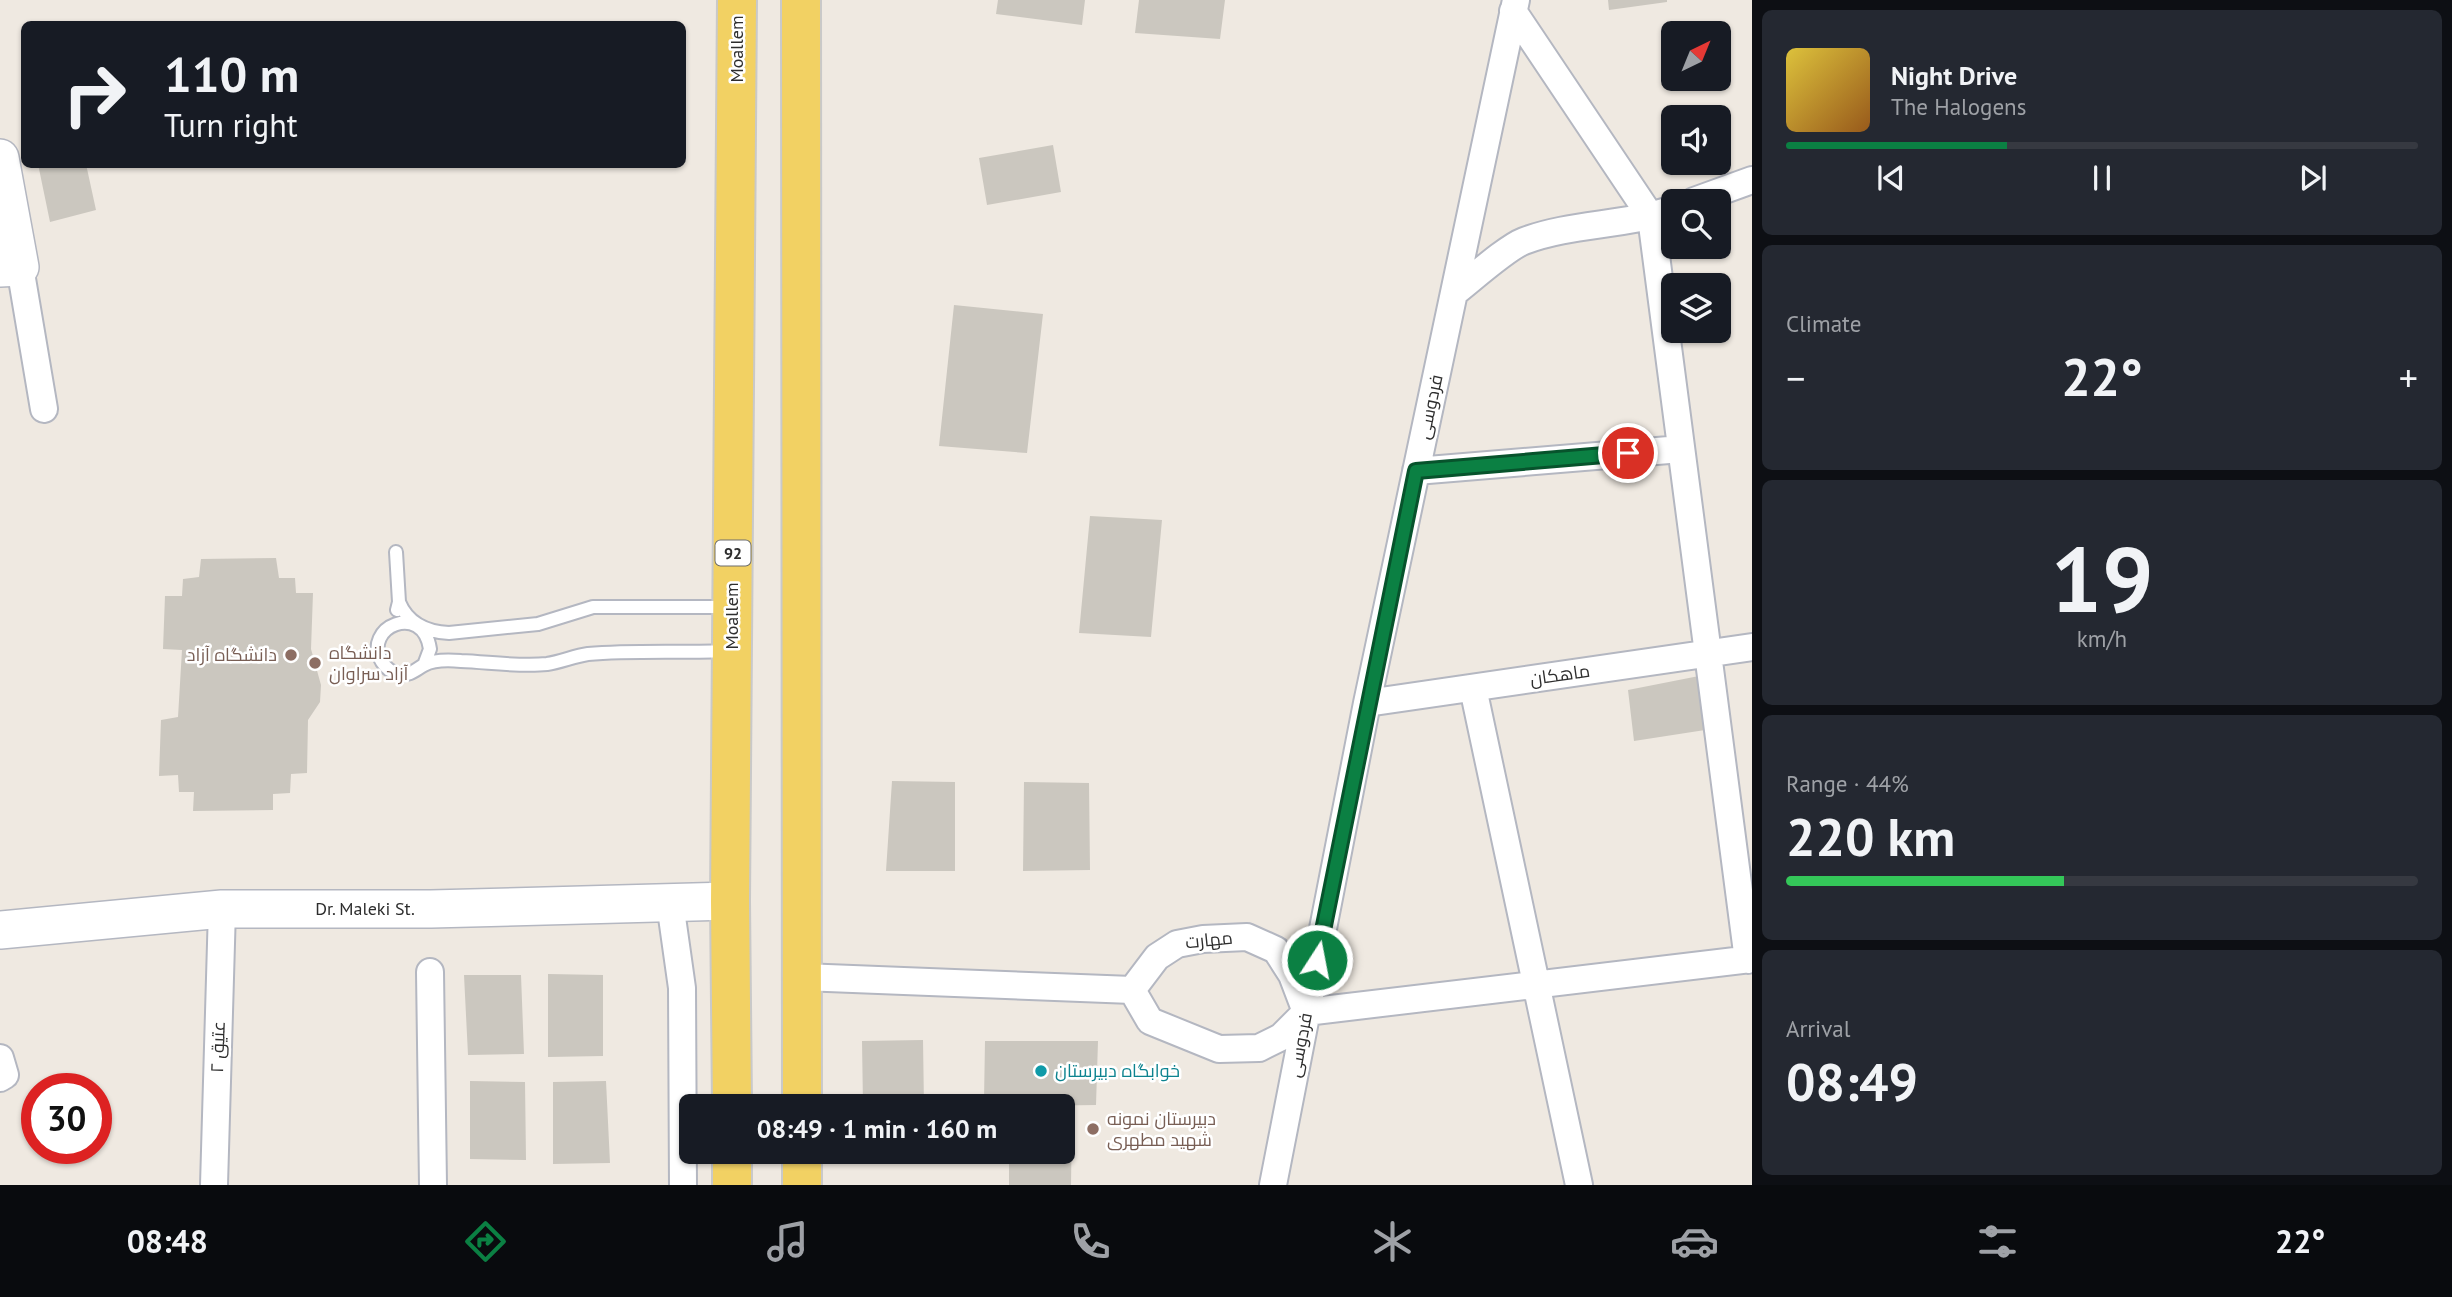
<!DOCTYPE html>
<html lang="en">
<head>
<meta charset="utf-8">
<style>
	:root { --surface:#171b24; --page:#242831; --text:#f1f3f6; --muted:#9ea1a6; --line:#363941; --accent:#0b8043 }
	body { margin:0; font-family:"PT Sans",Cairo,sans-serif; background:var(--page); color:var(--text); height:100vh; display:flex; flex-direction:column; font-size:26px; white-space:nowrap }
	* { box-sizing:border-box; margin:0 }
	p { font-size:23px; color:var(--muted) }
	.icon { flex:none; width:38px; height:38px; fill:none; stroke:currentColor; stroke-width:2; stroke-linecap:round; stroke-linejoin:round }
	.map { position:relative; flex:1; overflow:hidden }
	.sheet { display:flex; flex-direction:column; gap:10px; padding:10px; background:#0d0f14; width:700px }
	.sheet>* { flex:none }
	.guide { position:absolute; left:21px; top:21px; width:665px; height:147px; border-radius:10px; box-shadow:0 2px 5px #0004; background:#171b24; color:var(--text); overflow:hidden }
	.needle { width:46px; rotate:43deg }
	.tools { position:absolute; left:1661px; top:21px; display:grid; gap:14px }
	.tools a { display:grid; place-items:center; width:70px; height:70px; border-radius:10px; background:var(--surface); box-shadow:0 2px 5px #0004; font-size:35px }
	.speed { position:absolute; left:21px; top:1073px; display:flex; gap:14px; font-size:35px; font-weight:700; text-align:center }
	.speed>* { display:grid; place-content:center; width:91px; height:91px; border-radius:50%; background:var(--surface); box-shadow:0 2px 5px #0004; line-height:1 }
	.speed .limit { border:10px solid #d22; background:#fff; color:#111 }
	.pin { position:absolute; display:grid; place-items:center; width:60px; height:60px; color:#fff; margin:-30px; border:4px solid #fff; border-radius:50%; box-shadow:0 2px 7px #0007 }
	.me { position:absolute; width:77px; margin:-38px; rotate:11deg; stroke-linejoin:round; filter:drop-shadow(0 0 5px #0008) }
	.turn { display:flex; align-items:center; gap:24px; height:147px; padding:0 28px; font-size:32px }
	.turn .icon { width:91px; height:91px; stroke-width:2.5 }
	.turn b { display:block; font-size:49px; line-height:60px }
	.big { font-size:52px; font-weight:700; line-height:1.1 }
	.sheet .tile { flex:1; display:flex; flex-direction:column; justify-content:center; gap:10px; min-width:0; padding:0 24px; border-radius:10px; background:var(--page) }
	.sheet .dial { align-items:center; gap:0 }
	.dial b { font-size:91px; line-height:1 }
	.song { display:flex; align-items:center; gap:21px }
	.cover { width:84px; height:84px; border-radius:10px; background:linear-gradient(135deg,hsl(50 70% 55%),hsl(30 70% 35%)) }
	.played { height:7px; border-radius:4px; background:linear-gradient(90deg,var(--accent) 35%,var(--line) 35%) }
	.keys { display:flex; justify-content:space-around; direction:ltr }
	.heat { display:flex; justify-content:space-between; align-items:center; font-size:38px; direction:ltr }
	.charge { height:10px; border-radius:5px; background:linear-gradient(90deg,#34c759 44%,var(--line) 0) }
	.trip { position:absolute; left:679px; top:1094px; width:396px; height:70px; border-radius:10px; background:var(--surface); box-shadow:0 2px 5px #0004; font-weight:700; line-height:70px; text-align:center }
	.tab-bar { display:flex; height:112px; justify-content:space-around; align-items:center; background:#090b0e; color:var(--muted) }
	.tab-bar .icon { width:49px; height:49px }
	.tab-bar .selected { color:var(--accent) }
	.tab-bar b { font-size:32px; color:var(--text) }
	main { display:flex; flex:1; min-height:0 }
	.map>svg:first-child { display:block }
	.building { fill:#cbc7bf }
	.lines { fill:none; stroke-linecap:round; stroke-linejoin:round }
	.lane-casing { stroke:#b4b7c1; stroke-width:16 }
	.street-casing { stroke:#b4b7c1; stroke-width:30 }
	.secondary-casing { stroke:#b4b7c1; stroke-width:40 }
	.primary-casing { stroke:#c9c9c9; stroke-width:42 }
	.lane { stroke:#fff; stroke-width:12 }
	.street { stroke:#fff; stroke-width:26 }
	.secondary { stroke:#fff; stroke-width:37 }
	.primary { stroke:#f2d163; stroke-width:38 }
	.route-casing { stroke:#07532c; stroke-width:18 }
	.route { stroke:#0b8043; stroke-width:12 }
	.education-dot { fill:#8d6e63; stroke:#fff; stroke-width:2.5 }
	.culture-dot { fill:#0f9aa8; stroke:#fff; stroke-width:2.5 }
	.labels { text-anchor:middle; stroke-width:5; stroke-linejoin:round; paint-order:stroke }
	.shield { fill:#fff; stroke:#6d6d6d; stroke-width:2 }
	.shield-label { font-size:16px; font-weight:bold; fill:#2e2e2e }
	.street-label { font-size:18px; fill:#2e2e2e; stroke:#fff }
	.education-label { font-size:18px; fill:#785e54; stroke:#fff; text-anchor:start }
	.culture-label { font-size:18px; fill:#0d838f; stroke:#fff; text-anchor:start }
</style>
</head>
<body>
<main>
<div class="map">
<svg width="1752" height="1185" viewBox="0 0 1752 1185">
	<rect width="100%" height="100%" fill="#efe9e1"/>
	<!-- building -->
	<path class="building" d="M998,0H1085L1082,25L996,14Z
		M1139,0H1225L1220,39L1135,33Z
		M1608,0H1667V2L1609,10Z
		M1053,145L1061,192L987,205L979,158Z
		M38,164H86L96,210L50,222Z
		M954,305L1043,314L1027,453L939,446Z
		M1090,516L1162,520L1151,637L1079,633Z
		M276,558L279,578H295L296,593H313L311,649L321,685L320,702L308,720L307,773L291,774L290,793L273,794V810L193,811L194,792H179L178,775L159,776L161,720L178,717L182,650L163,649L165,596H182L183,579L199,577L201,559Z
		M1699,676L1705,730L1634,741L1628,690Z
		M892,781L955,782V871H886Z
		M1024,782L1089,783L1090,870L1023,871Z
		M548,974L603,975V1056L548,1057Z
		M464,975H521L524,1054L468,1055Z
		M923,1040L924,1106H863L862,1041Z
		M985,1041H1098L1096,1105L1029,1106L984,1100Z
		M470,1081L525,1082L526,1160L470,1159Z
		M606,1081L610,1163L553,1164V1082Z
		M1062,1113H1072L1071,1185H1009V1152H1062Z"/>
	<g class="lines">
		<defs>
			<path id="lane" d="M396,552L399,602L397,610
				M399,602C408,624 427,632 449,633L538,624L593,607H729
				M424,665L430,649C423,601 361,627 382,662C386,668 392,673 399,674C410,676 415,670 424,665C433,660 450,660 461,661C488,662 520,667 547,664C561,662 574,656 588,654C634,650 682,653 728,651"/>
			<path id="street" d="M1513,11L1651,217L1748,960
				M1694,201L1752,180
				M20,267L44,409
				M1454,293C1471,280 1506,248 1524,241C1572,223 1625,226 1673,209
				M1416,471L1681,449
				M1473,688L1579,1185
				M1367,703L1752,647
				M670,903L682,988L683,1185
				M430,972L433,1185
				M802,977L1132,990
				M1132,990L1157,957L1177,944L1203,939L1247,937L1276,950L1292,975L1306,1012
				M1132,990L1150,1021L1219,1049L1259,1048L1281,1037L1306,1012
				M1306,1012L1752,959
				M0,1058L5,1075L0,1078
				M214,1185L222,909
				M1273,1185L1367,703L1516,0"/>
			<path id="secondary" d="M0,158L20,267L0,268
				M0,930L222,909H431L730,901"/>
			<path id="primary" d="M801,0L802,1106
				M732,1106L730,901L737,0
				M732,1152V1185
				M802,1185V1152"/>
		</defs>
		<!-- lane casing -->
		<use href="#lane" class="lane-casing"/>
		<!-- street casing -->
		<use href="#street" class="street-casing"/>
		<!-- secondary casing -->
		<use href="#secondary" class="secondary-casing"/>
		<!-- primary casing -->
		<use href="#primary" class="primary-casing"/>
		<!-- lane -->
		<use href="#lane" class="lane"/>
		<!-- street -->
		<use href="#street" class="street"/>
		<!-- secondary -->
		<use href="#secondary" class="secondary"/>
		<!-- primary -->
		<use href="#primary" class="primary"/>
	</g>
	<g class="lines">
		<defs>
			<path id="route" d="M1317,960L1416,471L1628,453"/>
		</defs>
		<!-- route casing -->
		<use href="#route" class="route-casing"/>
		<!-- route -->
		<use href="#route" class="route"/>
	</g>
	<!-- markers -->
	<g class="education-dot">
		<circle cx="291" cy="655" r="7"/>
		<circle cx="315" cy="663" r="7"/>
		<circle cx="1093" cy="1129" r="7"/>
	</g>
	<circle class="culture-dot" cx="1041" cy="1071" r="7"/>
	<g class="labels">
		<!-- shield labels -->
		<rect class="shield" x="715.5" y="540.5" width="35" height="25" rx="5"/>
		<g class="shield-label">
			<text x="733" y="559">92</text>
		</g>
		<!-- street labels -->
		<g class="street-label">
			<text transform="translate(737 49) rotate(-90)" y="6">Moallem</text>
			<text transform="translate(1430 407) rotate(-78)" y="6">فردوسی</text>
			<text transform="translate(732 616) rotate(-90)" y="6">Moallem</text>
			<text transform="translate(1560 675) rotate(-8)" y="6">ماهکان</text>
			<text x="365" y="915">Dr. Maleki St.</text>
			<text transform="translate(1209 940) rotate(-6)" y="6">مهارت</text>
			<text transform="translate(1300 1045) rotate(-79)" y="6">فردوسی</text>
			<text transform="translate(218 1047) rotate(-88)" y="6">عتیق ۲</text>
		</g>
		<!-- education labels -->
		<g class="education-label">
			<text x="329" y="659">دانشگاه<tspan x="329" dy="21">آزاد سراوان</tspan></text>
			<text x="277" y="661" text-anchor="end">دانشگاه آزاد</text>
			<text x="1107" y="1125">دبیرستان نمونه<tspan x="1107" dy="21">شهید مطهری</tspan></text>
		</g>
		<!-- culture labels -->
		<g class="culture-label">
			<text x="1055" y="1077">خوابگاه دبیرستان</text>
		</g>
	</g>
</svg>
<div class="tools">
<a><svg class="needle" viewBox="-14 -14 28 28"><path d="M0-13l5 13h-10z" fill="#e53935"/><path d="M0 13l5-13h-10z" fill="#9ea1a6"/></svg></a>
<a><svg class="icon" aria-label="sound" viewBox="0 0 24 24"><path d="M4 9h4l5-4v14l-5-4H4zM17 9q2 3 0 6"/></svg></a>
<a><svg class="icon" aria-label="search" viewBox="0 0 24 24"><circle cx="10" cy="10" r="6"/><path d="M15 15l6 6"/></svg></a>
<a><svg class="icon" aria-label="layers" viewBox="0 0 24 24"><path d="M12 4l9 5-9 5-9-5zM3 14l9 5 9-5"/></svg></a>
</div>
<div class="speed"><div class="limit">30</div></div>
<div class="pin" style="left:1628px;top:453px;background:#d93025"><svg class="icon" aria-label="arrive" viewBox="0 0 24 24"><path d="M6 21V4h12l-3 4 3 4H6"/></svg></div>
<svg class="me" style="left:1317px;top:960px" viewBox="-20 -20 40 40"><circle r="17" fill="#0b8043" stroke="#fff" stroke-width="3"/><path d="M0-11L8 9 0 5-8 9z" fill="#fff"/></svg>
<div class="trip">08:49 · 1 min · 160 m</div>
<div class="guide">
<div class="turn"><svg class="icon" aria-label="right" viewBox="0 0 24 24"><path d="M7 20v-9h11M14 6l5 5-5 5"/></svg><div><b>110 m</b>Turn right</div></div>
</div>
</div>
<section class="sheet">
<div class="tile">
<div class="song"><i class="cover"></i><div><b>Night Drive</b><p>The Halogens</p></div></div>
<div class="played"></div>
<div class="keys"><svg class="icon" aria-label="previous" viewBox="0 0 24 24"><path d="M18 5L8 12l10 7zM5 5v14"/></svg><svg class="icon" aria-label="pause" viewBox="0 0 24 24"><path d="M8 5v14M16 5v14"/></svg><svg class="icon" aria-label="next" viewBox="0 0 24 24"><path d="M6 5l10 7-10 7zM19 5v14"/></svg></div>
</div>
<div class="tile"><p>Climate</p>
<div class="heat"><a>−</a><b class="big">22°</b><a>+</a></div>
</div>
<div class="tile dial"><b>19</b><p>km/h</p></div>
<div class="tile"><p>Range · 44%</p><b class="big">220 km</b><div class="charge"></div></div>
<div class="tile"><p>Arrival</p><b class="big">08:49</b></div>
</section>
</main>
<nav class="tab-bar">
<b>08:48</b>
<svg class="icon selected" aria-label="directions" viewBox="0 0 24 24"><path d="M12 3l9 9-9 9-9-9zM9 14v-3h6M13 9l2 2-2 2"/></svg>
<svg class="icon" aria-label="music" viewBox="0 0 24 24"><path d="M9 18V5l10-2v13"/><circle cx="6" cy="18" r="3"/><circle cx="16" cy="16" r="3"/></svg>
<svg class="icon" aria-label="phone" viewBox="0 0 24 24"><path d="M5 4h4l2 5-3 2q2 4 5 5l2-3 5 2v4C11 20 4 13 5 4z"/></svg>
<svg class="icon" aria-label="climate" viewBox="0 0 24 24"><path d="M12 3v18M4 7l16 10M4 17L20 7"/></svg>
<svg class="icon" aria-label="car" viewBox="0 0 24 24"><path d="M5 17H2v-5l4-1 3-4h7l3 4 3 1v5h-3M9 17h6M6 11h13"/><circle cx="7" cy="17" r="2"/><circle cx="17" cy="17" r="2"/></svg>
<svg class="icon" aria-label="filters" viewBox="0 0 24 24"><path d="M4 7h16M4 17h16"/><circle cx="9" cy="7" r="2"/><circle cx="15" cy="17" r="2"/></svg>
<b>22°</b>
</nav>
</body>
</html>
